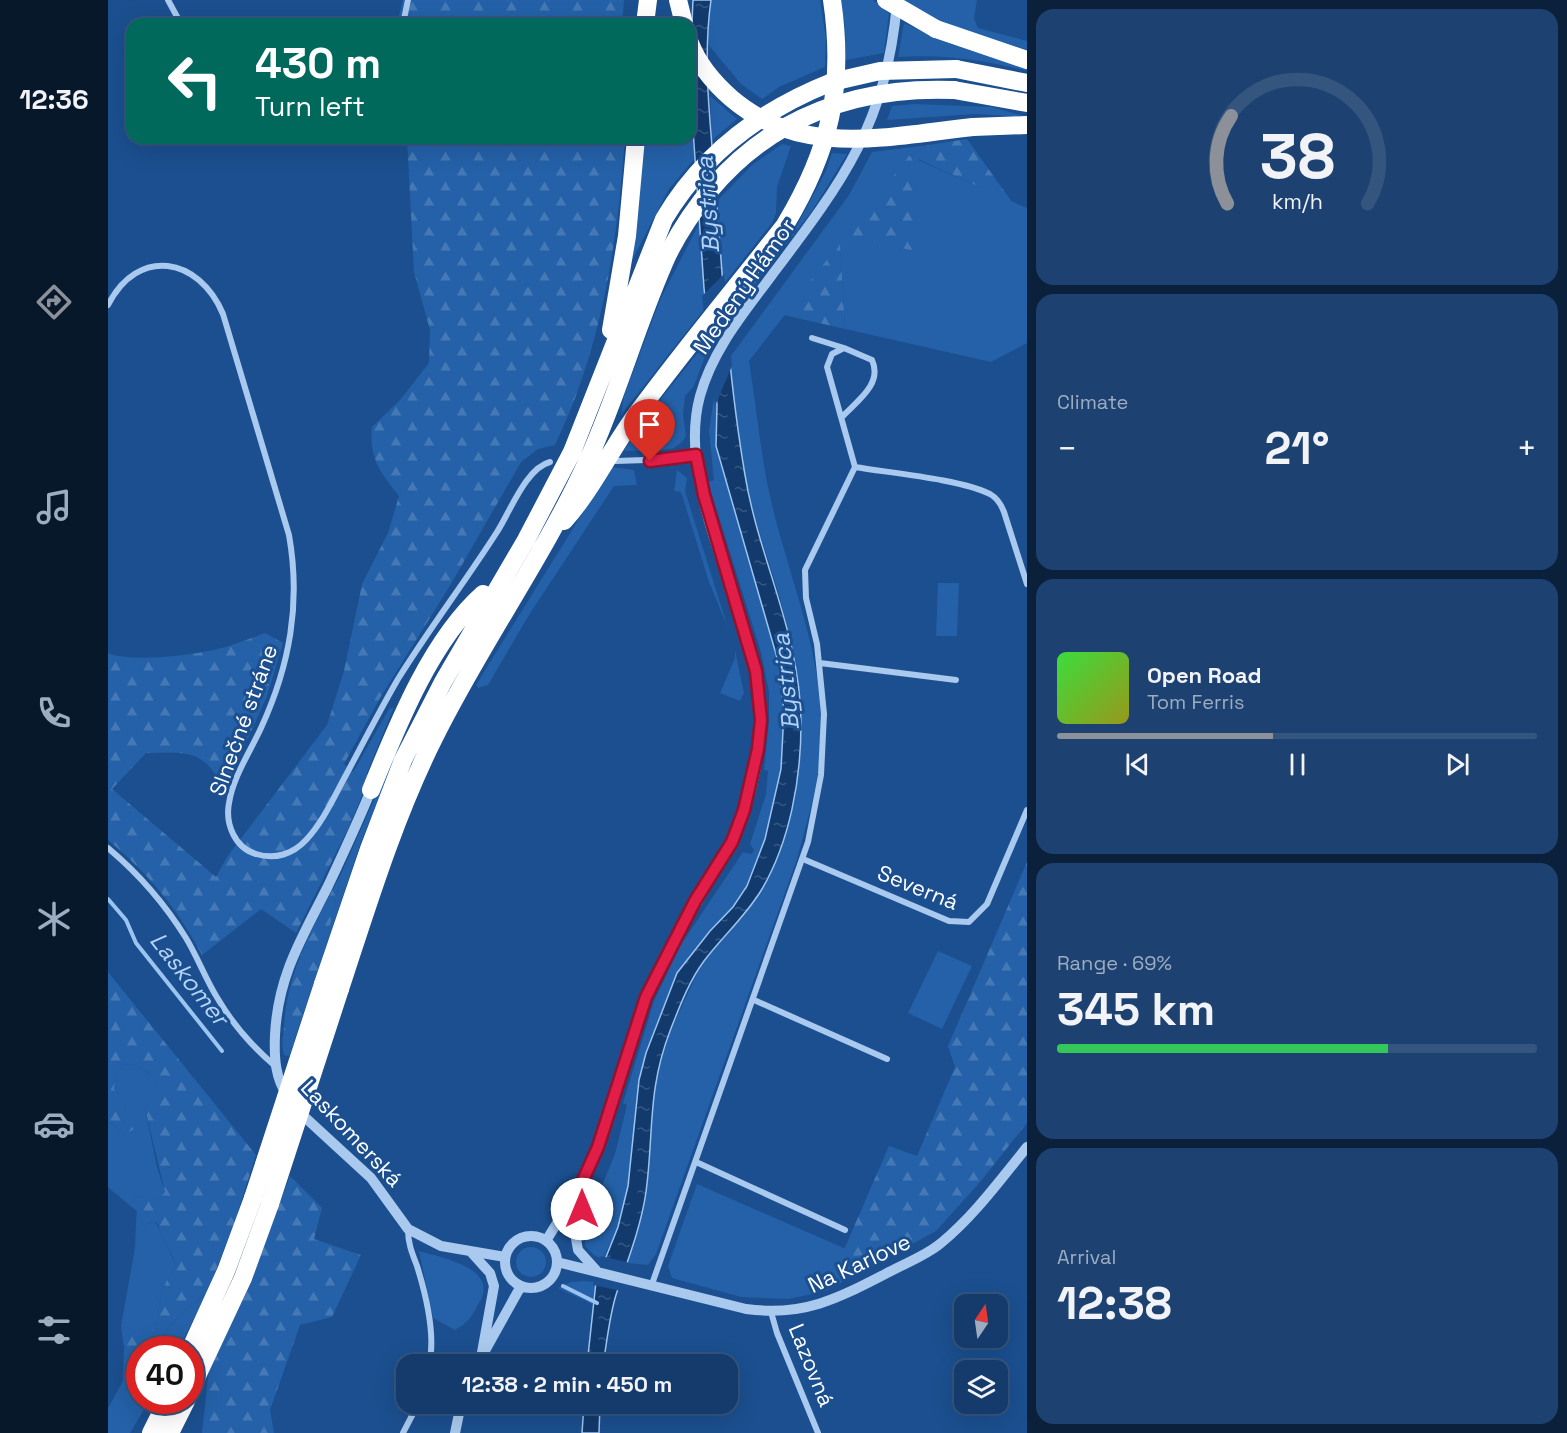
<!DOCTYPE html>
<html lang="en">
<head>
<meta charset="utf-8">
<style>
	:root { --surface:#143b6b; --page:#1d4271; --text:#f1f3f6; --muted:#9dadc1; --line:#33557e; --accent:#8c9099 }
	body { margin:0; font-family:"Space Grotesk",sans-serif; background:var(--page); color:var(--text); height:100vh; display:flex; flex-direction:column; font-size:22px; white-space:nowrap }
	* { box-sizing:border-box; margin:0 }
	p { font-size:20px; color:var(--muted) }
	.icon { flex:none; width:33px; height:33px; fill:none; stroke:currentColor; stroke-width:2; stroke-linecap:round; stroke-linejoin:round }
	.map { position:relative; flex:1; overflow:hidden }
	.side { display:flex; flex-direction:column; gap:9px; padding:9px; background:#0b203b; width:540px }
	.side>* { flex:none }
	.banner { position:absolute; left:18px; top:18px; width:570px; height:126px; border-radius:18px; box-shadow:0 6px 24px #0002,0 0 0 2px var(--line); background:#00695c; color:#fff; overflow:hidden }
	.needle { width:39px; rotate:13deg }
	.buttons { position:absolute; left:846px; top:1294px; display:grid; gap:12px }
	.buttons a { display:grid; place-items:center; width:54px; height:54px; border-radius:12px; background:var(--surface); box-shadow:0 6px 24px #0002,0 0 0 2px var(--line); font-size:30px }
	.speed { position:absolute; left:18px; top:1336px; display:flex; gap:12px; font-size:30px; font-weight:700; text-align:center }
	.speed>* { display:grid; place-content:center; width:78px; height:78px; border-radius:50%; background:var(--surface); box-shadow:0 6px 24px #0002,0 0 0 2px var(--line); line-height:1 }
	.speed .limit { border:9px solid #d22; background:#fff; color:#111 }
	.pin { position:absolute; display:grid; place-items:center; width:51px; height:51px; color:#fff; margin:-62px -26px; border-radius:50% 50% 50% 0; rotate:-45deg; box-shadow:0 0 6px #0007 }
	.pin .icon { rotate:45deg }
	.me { position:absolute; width:66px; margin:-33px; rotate:0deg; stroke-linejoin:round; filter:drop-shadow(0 0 4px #0008) }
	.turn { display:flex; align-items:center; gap:21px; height:126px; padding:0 30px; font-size:27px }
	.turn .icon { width:78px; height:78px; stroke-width:2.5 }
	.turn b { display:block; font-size:42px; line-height:51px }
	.big { font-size:45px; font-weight:700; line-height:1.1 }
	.side .tile { flex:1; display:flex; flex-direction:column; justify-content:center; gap:9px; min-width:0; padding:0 21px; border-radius:18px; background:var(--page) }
	.side .dial { align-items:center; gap:0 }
	.dial svg { height:156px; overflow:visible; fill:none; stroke:var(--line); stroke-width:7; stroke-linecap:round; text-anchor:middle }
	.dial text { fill:var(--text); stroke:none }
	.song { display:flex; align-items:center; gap:18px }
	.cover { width:72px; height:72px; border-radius:9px; background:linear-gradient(135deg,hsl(120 70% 55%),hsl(60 70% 35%)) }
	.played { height:6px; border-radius:3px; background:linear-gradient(90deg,var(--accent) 45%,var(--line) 45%) }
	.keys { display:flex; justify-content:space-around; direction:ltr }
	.heat { display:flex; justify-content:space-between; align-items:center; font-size:33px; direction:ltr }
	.charge { height:9px; border-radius:4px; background:linear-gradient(90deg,#34c759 69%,var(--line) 0) }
	.trip { position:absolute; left:288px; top:1354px; width:342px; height:60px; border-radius:18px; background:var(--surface); box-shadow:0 6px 24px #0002,0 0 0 2px var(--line); font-weight:700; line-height:60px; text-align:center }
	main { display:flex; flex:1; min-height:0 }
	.dock { display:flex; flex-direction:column; width:108px; justify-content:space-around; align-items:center; background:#08182b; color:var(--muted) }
	.dock .icon { width:42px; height:42px }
	.dock .selected { color:var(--accent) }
	.dock b { font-size:27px; color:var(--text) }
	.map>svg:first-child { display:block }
	.green { fill:#2461a8 }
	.forest { fill:url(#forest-firs) }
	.water { fill:url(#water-ripples); stroke:#9cc4f0; stroke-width:1.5 }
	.pier { fill:#1b4f8f }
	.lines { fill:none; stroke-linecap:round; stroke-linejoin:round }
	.stream { stroke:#9cc4f0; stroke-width:4 }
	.minor { stroke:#a9c9ee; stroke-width:6 }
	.tertiary { stroke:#a9c9ee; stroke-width:10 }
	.motorway { stroke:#fff; stroke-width:18 }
	.motorway-bridge { stroke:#fff; stroke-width:18 }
	.route-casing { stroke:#92132f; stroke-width:15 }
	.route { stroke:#e11d48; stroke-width:10 }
	.labels { text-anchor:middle; stroke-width:6; stroke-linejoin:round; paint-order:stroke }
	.street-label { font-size:22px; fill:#fff; stroke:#1b4f8f }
	.water-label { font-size:24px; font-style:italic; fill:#b5d3f5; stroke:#1b4f8f }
</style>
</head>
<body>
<main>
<nav class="dock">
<b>12:36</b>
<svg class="icon selected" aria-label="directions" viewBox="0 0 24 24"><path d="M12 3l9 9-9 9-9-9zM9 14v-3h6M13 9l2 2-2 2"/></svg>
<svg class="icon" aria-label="music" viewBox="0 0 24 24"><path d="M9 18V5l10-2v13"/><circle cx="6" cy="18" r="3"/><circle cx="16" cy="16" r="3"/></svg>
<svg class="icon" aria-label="phone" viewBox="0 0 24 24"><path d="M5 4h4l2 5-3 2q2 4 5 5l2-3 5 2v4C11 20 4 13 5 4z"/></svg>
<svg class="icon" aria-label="climate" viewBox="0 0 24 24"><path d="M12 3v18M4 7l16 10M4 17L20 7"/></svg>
<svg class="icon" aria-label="car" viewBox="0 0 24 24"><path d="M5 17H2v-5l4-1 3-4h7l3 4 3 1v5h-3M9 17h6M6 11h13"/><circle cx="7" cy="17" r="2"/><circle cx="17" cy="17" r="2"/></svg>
<svg class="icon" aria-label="filters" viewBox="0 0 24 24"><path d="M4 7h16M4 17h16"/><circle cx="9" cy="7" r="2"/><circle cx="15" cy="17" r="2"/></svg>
</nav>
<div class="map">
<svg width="919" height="1433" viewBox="0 0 919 1433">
	<defs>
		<pattern id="forest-firs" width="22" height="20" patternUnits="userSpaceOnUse" patternTransform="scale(1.5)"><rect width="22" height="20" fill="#2461a8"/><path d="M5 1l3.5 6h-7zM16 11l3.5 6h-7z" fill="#4579b5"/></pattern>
		<pattern id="water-ripples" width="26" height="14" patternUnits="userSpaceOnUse" patternTransform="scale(1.5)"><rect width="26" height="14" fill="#123a6d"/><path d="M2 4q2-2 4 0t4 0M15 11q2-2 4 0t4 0" fill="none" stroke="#365883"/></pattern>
	</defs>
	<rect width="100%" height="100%" fill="#1b4f8f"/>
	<!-- green -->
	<path class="green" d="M603,0H712L718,38L717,67L671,87L654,99L633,84L599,43Z
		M732,0H765L781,13L776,53L738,60L737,26Z
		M797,0H869L866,18L870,28L919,41V50L845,27L797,4Z
		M796,23L843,44L919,68V71C877,60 834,54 790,57Z
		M582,66L588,157L561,189L522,264L536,138H582Z
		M602,96L629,119L604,140Z
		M806,104L884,107L919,117L867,114L779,120L784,106Z
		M674,144L683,146L669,187L668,213L664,223L615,285L609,201L644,165Z
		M820,145L801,156L919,208V343L883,362L737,329L732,244L641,361C649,410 653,461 665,509C684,586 719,667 713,748C710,786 699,822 689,859L548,1254L540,1265L519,1263L538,1191L543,1104L548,1077L561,1034L594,963L636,916L662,873L679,825L690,777L689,667L672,598L647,518L637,475L620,360L741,195L764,152Z
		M724,153L739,154L704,211L647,285L596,359L586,386L577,396L575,415L578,436L574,442L566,448L554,450L516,451L532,425L684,235L718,171Z
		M592,222L598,307L513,415L516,396L552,300Z
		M607,390L611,460L623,492L670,661L676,711L673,770L657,839L639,886L625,907L602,931L569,973L548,1025L531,1080L520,1186L510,1227L495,1259L486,1255L477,1246V1227L507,1154L519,1105L515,1103L546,1001L572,946L635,852L644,854L646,850L642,844L658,794L660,771L656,770L661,721V692L653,652L600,482L606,480L601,431Z
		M503,467L526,470L529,485L506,486L421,615L380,685L370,688L368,685Z
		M569,470L579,478L577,491L620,628L601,582L573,492L566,491Z
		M830,583H851L849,636H828Z
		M627,650L636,693L632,701L612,693L627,658Z
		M312,697L253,842L217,949L233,874Z
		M286,707L259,773V784L245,772L281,709Z
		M830,951L864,966L834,1029L800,1013Z
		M16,1064C37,1065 46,1076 55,1094L37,1108L49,1167L57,1192L50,1199L32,1196L20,1204L0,1187V1121L17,1134L25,1113L6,1089L8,1074Z
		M589,1184L738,1249L718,1291L680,1299L633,1297L564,1278L560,1266Z
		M47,1221L68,1265C62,1274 56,1284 53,1295C48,1314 56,1323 37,1338L29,1337L23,1329L13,1326L27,1247L28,1222L35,1225Z
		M408 1262a15 15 0 1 1 30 0a15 15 0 1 1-30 0Z
		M311,1251C332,1257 393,1268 371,1303C364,1316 360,1323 347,1330L325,1318Z
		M476,1281L488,1282L484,1304L450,1288L463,1282Z
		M99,1293L70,1350H45L70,1316Z
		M16,1348L27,1359H31L32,1401H41L22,1433H0V1408L15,1381Z"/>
	<!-- forest -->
	<path class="forest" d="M295,0H516L514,24H289Z
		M299,138H517C509,246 494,347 447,445L430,449L413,462L343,584L272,698L236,764L259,784L239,831L188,933L153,909L94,955C69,908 42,875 0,840V653C24,663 91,655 117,647C130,643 144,638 157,633L175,643L159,696L117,790C94,748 82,753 38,753L4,789L108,877L119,857L219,725L236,671L254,584L280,533L291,496C272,472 261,458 264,427L292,400L321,363L322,330L306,272Z
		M859,139L904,202L810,159L806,247L803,250L737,237L801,156L820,145Z
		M732,243L737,329L676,315Z
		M919,862V1123L873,1181L828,1231L718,1291L781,1146L809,1156L847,1067L840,1046Z
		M233,874L217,949L181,1056L176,1055C173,1046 175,1036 176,1027C179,970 207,923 233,874Z
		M0,972L148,1155L127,1221L99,1293L70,1316L45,1350H32L31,1359H27L16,1348L13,1326L23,1329L30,1337H37C56,1323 48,1314 53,1295C56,1284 62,1274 68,1265C63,1249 53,1240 50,1224L47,1221L35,1225L28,1222L29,1211L20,1204L32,1196L50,1199L57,1192L37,1108L54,1094C46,1075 37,1065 16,1064L8,1074L6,1089L26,1113V1129L17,1134L0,1121Z
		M182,1176L214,1208L206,1239L253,1255L224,1317L192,1325L162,1410L166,1433H94L101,1369L150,1262Z"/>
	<!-- water -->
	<path class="water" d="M585,0H603C594,63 603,129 608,192C615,287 621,381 637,475C651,560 693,635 693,724C693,779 682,841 654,889C638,916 615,936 596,961C581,981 571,1008 562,1031C539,1091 546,1133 538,1192C533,1227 519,1262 508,1295C501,1318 499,1342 495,1365H479L488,1282L510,1227L520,1186L531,1080L538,1053L569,973L602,931L625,907L639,886L657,839L673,769L676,711L670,661L608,446L609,405L596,288L584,115L582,67Z
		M476,1404H492L491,1433H474Z"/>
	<!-- pier -->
	<path class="pier" d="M616,274L624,366L607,406L594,296Z
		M493,1256L522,1263L513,1291L485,1285Z"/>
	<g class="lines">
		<!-- stream -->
		<path class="stream" d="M0,899L18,920L28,943L114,1051
			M455,1286L489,1303"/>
		<!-- minor -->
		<path class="minor" d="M60,0L73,24
			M295,24L300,0
			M0,305C30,246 91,257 115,314L181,535C193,603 182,665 153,728C142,752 125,777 121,803C117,824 127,848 148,854C167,860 185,854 198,840C215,822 226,797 238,775C255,743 272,710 290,679C321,629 357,582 389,532C402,512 418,468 442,462
			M704,338L736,348
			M508,461L567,459L588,455
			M747,467C782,473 852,479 882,494C889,498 893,504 896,512L919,584
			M712,663L848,680
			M0,848C31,874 57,904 78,938C90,958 98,980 110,999C124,1023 146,1048 167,1066
			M695,859L841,921L861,922L879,904L919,810
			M646,1000L779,1059
			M588,1162L737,1230
			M300,1229C300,1244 304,1253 309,1266C318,1295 328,1336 321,1365
			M544,1284L700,842L713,775L716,714L709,644L698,598L697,570L747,467L719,367L724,354L736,348L764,360C775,384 749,401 734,417
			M663,1312L669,1333L710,1433
			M295,1433L310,1404"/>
		<!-- tertiary -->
		<path class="tertiary" d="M180,1097C167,1078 166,1058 167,1035C170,975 194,938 220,886C235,854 250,822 263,790
			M189,1110L263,1178L300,1229L333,1246L397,1257
			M471,1189L474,1209L467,1233L470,1250L488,1270
			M397 1262a26 26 0 1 1 52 0a26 26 0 1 1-52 0Z
			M438,1241C457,1210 477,1180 490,1146C508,1097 518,1046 538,998C561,943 595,896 623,843C645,800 657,741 651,692C640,600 567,488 592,396C605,349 636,313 664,275C735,181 778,125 789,3
			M363,1252L382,1273L386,1286L373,1358
			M449,1262L638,1309C696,1317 731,1298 781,1272C798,1263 819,1255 833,1243C866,1216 892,1180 919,1147
			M369,1365L413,1286
			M347,1433L353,1404"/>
		<!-- motorway -->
		<path class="motorway" d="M570,0L576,24
			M537,24L540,0
			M828,29L919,60
			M848,69L919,83
			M846,90L919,103
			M865,127L919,125
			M503,330L519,236L528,138
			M456,521C483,491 501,453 525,419C573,353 626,290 677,225C722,150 737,87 724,0
			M263,790C289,726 323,640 375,594
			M215,984L261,849L295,760L335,682L418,540L464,452L556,219C595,153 653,110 724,82
			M232,989C260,904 286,818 326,738C373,643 436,556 480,460C511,392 530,319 561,252
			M82,1350L118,1271L145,1198
			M82,1391L135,1278L162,1204
			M43,1433L59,1401
			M62,1433L78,1401"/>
		<!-- motorway-bridge -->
		<path class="motorway-bridge" d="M778,0L828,29
			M582,43C590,64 606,83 623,98C694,159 780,136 865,127
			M724,82L772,71L848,69
			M561,252C621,138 719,85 846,90
			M145,1198L215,984
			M162,1204L232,989"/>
	</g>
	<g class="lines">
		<defs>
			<path id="route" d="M474,1209L471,1189L490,1147L538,997L587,901L624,842L636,810L650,749L653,720L648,671L596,495L588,455L542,461"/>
		</defs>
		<!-- route casing -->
		<use href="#route" class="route-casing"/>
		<!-- route -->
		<use href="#route" class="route"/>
	</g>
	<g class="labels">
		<!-- street labels -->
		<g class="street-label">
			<text transform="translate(636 286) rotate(-55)" y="8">Medený Hámor</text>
			<text transform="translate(135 720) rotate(-70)" y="8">Slnečné stráne</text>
			<text transform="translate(810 887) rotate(22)" y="8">Severná</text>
			<text transform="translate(244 1133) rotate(47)" y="8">Laskomerská</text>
			<text transform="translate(751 1263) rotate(-25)" y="8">Na Karlove</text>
			<text transform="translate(704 1365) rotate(68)" y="8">Lazovná</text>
		</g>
		<!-- water labels -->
		<g class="water-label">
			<text transform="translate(600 205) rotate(-94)" y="8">Bystrica</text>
			<text transform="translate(678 682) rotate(-96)" y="8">Bystrica</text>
			<text transform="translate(81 979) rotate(52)" y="8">Laskomer</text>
		</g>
	</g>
</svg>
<div class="buttons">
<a><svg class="needle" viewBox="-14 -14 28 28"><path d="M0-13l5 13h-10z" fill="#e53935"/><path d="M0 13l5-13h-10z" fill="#9dadc1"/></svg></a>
<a><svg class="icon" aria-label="layers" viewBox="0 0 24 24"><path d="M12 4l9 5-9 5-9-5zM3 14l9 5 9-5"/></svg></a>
</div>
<div class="speed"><div class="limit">40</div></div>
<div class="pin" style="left:542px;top:461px;background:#d93025"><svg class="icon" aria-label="arrive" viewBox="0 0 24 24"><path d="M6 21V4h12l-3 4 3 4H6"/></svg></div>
<svg class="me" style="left:474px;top:1209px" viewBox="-20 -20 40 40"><circle r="19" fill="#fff"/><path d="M0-13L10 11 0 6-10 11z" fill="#e11d48"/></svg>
<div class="trip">12:38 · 2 min · 450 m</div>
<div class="banner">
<div class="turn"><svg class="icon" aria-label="left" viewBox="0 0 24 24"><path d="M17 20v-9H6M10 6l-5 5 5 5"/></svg><div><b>430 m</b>Turn left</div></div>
</div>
</div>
<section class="side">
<div class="tile dial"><svg viewBox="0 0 100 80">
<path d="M14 69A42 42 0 1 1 86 69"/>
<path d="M14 69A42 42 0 0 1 16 24" stroke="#8c9099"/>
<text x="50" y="56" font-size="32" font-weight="700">38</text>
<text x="50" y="72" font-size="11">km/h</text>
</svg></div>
<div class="tile"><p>Climate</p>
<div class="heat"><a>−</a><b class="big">21°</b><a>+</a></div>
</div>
<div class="tile">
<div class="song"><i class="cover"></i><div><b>Open Road</b><p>Tom Ferris</p></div></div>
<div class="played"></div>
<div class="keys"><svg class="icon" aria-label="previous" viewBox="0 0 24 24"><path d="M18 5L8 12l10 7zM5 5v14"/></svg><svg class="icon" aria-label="pause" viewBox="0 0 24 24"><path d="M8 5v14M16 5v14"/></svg><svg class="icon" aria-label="next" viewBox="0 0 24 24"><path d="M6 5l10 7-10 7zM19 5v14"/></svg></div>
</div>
<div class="tile"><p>Range · 69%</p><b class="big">345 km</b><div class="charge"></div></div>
<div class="tile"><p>Arrival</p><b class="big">12:38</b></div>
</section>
</main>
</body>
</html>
